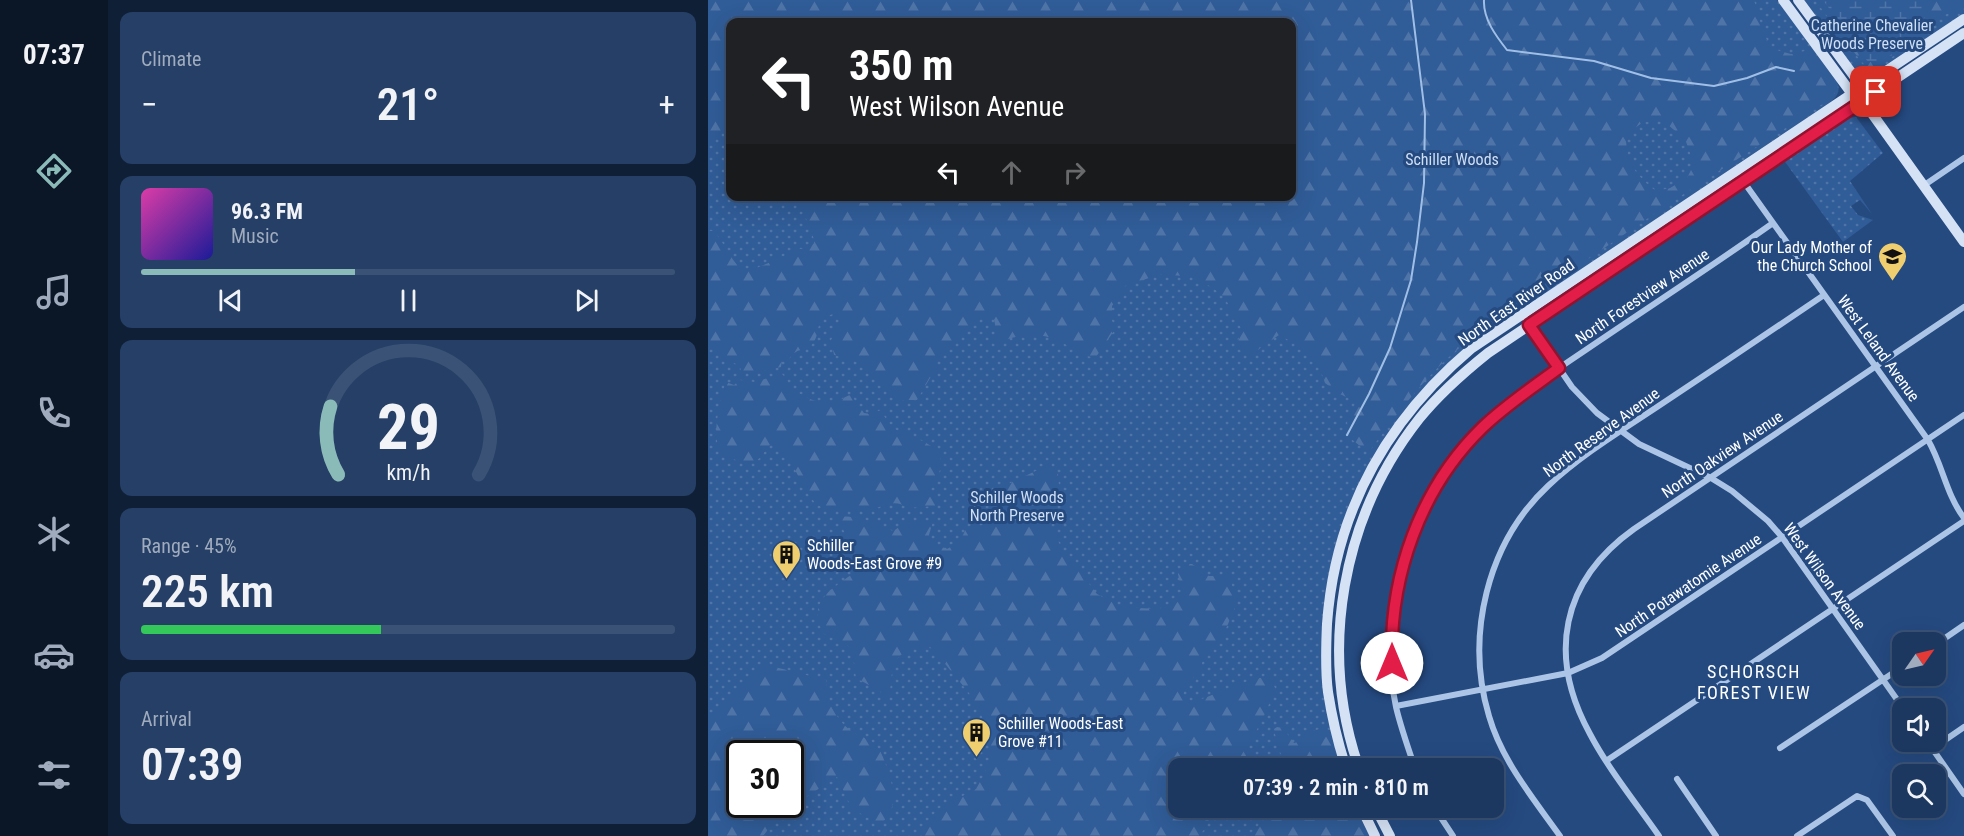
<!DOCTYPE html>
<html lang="en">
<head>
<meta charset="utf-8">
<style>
	:root { --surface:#1c3860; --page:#253f66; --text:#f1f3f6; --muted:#a0acbd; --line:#3a5275; --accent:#8bbbb9 }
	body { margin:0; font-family:"Roboto Condensed",sans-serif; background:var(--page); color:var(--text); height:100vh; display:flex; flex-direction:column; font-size:22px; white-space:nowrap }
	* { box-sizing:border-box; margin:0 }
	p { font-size:20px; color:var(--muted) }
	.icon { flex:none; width:33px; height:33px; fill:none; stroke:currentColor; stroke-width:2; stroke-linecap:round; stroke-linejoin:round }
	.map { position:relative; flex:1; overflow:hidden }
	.details { display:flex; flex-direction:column; gap:12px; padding:12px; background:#0f1f35; width:600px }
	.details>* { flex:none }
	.top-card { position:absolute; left:18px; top:18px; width:570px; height:183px; border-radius:12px; box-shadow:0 6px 24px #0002,0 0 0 2px var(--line); background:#202124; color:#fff; overflow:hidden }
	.needle { width:39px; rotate:56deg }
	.controls { position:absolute; left:1184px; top:632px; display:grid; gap:12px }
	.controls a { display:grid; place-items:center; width:54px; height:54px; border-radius:12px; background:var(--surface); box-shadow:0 6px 24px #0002,0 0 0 2px var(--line); font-size:30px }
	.speed { position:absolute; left:18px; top:740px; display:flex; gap:12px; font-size:30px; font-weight:700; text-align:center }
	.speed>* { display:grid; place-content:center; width:78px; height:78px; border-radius:50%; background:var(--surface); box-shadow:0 6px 24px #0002,0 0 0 2px var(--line); line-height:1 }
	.speed .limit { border:3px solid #111; border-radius:9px; background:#fff; color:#111 }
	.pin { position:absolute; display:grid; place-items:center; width:51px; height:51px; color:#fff; margin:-26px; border-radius:12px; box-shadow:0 3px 9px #0006 }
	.me { position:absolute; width:66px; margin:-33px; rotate:0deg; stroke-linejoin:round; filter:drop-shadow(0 0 4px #0008) }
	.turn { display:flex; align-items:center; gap:21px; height:126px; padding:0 24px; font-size:27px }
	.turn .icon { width:78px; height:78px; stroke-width:2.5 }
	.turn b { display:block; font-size:42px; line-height:51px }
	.lanes { display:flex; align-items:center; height:57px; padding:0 24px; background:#0003; justify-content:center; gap:30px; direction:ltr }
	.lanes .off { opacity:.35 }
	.big { font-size:45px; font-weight:600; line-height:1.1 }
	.details .tile { flex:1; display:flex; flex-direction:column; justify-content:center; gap:9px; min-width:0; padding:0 21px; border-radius:12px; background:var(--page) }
	.details .dial { align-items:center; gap:0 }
	.dial svg { height:156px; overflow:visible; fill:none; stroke:var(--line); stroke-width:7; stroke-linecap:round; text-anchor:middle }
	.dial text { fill:var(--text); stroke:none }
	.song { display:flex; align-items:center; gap:18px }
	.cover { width:72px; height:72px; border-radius:9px; background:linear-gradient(135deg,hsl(320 70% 55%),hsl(240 70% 35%)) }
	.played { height:6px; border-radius:3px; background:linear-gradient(90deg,var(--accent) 40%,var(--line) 40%) }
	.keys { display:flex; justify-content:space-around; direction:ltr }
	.heat { display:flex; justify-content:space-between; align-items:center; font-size:33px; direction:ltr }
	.charge { height:9px; border-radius:4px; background:linear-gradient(90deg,#34c759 45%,var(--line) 0) }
	.trip { position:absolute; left:460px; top:758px; width:336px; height:60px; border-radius:12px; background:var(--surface); box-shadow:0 6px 24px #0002,0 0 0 2px var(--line); font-weight:600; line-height:60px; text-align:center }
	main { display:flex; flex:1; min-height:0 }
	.tab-bar { display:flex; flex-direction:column; width:108px; justify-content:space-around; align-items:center; background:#0b1626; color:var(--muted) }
	.tab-bar .icon { width:42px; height:42px }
	.tab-bar .current { color:var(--accent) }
	.tab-bar b { font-size:27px; color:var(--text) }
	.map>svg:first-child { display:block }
	.grass { fill:url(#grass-dots); fill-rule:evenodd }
	.forest { fill:url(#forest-firs); fill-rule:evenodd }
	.wetland { fill:url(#wetland-marsh) }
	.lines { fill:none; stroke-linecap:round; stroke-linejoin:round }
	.stream { stroke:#a0bfe7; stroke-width:2 }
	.street { stroke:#acc5e6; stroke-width:6 }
	.secondary { stroke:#d5e2f5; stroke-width:10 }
	.route-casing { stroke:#92132f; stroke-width:15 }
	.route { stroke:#e11d48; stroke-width:10 }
	.labels { text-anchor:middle; stroke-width:6; stroke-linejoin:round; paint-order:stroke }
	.park-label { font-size:16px; fill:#cfdff5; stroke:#254a80 }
	.poi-label { font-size:16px; fill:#fff; stroke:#254a80; text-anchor:start }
	.street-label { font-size:16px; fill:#fff; stroke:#254a80 }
	.neighbourhood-label { font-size:18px; letter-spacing:1.5px; fill:#fff; stroke:#254a80 }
</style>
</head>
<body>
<main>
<nav class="tab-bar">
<b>07:37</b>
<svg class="icon current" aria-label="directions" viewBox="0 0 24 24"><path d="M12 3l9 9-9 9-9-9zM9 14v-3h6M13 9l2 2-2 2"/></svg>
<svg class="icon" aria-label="music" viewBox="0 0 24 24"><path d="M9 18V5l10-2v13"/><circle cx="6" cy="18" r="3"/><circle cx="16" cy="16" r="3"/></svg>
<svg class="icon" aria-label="phone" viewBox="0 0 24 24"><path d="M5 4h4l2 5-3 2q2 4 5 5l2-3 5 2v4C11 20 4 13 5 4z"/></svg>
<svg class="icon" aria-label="climate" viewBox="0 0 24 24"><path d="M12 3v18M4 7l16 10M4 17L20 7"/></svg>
<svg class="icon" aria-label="car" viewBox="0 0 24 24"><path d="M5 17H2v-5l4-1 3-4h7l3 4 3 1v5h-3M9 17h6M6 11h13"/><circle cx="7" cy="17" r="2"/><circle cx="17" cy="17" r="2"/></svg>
<svg class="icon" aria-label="filters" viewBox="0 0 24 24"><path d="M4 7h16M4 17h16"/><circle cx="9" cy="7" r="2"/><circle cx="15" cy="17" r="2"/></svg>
</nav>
<section class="details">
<div class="tile"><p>Climate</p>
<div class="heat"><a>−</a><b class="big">21°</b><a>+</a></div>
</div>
<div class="tile">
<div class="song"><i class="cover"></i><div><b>96.3 FM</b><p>Music</p></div></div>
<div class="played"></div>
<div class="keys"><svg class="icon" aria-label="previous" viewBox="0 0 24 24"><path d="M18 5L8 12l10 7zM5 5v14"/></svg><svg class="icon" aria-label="pause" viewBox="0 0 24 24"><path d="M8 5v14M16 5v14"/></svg><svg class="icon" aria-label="next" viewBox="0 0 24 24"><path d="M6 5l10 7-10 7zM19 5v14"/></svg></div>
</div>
<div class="tile dial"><svg viewBox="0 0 100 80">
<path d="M14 69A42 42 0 1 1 86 69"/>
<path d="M14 69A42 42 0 0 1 10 34" stroke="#8bbbb9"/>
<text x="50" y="56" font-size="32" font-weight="700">29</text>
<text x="50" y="72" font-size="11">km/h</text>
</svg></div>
<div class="tile"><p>Range · 45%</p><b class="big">225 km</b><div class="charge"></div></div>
<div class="tile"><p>Arrival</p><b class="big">07:39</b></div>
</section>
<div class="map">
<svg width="1256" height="836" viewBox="0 0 1256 836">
	<defs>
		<pattern id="grass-dots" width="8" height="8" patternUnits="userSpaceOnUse" patternTransform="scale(1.5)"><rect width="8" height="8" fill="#305c97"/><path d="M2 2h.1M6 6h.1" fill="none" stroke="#4f74a7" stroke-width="1.8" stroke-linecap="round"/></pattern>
		<pattern id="forest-firs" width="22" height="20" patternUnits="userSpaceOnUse" patternTransform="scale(1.5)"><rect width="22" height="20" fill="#305c97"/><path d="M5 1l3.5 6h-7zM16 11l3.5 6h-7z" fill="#4f74a7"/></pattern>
		<pattern id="wetland-marsh" width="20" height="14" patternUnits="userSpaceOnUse" patternTransform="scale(1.5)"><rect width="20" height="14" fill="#305c97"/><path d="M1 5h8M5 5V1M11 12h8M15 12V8" fill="none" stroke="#4f74a7"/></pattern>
	</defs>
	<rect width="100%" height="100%" fill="#254a80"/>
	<!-- grass -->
	<path class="grass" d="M0,0H1069L1126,76C1132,86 1133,93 1124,101L766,341C694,400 642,477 622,569C619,586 614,605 615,623C615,640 617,657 618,673C620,708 622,735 632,768H471V807H647L662,836H0ZM22,22H584V196H22ZM32,753H82V804H32Z
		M1096,0H1256V14L1167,72C1158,76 1154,75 1146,68Z
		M1148,117L1175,153L1142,181L1164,214L1152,200L1143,206L1150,215L1165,220L1135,242L1075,159L1139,118Z"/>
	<!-- forest -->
	<path class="forest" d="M0,0H1046L1056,35L1065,49L1083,54L1106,49C1114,61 1135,80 1125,96C1122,99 1117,103 1113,105L965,201L756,344C719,374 691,411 663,449L658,451L641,437L642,429L639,423L648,402L632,394L617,383L610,363L584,342L571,335L544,354L536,355L529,346L533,328L517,298L505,288L485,277L453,274L417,286L410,299L404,306V321L408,328L388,357C371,357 364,346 349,340C329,331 308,335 288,344C286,334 289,326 285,317L270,319L251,339L228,357V368L209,400H190L168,381L154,363L126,355L123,340L133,323L129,316L125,314C104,320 114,334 104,344C97,352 88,347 81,359L74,360L73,367L50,372H33L32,366L12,356L0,339V231H5C19,244 21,263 39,271L44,270L92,249L101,248L106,243C105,222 89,218 100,197L584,196V22H22V129H15L0,141ZM954,120L977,139L986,164L979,178L962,188L948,191C927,175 918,162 918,135L935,122Z
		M1107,0H1256V6L1230,18L1215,37L1167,68L1159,67L1152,60Z
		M74,374C78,378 79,381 82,386C89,395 114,406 126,403C133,401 136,396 143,395L156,413L163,414L173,410C176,417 181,424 187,429C203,439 240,443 232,470C230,478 222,482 218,490L220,494L231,501L230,506L199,508C188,498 176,506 164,509C161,510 121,510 118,509C94,502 89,458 68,445H62C50,459 50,467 28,460C5,453 7,434 10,414C12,402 14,393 18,382L26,385L32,380L46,382Z
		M334,468H342L350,473L351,486L344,498L342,527L355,550L389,594L413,607L450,609L470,602L474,593L470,574L476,564H484L501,576H521L527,595L526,611L514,637L497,653L492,670L477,687L475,695L484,702C507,696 540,677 562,677L567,688L558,712L541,745V758L525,768H471V807H506L498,827L491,836H215L216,827L230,809L268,789L277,773L282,757L281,745L275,731L276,721L272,712L261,693L225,649C213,645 197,649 189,659C183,667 183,683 182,693L177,696L170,690L148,678C145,650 145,641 116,634C94,595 136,585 159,562V558L156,554L144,549L130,518C144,512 171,525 185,531L196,524L225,521L221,535L224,543L239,549C249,544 255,539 258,527L283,524L291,518L290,492L294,487Z
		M55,664L118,680C118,701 129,723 148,734C158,739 162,738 170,748C174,753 176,760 178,765C185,784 192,811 172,824L144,809L129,777L73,813L55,836H0V718L47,677ZM32,753H82V804H32Z
		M569,727L575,728L586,743C604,738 598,726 622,730L632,768H580L570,748L566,729Z
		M569,807H647L662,836H542L544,832Z"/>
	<!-- wetland -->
	<path class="wetland" d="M1115,0H1225C1221,19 1189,57 1169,62C1168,63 1161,62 1160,62Z"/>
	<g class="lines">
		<!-- stream -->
		<path class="stream" d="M776,0C775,19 788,36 799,50L886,61L943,78L1006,86L1039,78L1068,67L1086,71
			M639,435L661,394L682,348L703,280L709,242L716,183L717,114L703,0"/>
		<!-- street -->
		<path class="street" d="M1028,171L1220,440C1235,466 1238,494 1256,518
			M1215,186L1256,158
			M814,314L864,387L889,413L931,444L1003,478L1024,491L1060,521L1074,537L1195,708
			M1227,645L1256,625
			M688,706L860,673L894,658L1256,415
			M1219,741L1256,794
			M1072,748L1194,667
			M1224,749L1256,727
			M898,761L1256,521
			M707,768C700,748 693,728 688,707C669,617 698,512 759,444C796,403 844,373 888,343C947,303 1007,264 1065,223
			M969,779L1008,836
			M726,807L745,836
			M852,836C825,798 794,761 781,716C757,636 779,543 840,486C875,453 918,428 958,401C1011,366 1063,331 1116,295
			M951,836C928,803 901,770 882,734C839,656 853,581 926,529L1256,307
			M1089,836L1149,796L1159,800L1185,836"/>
		<!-- secondary -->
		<path class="secondary" d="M1075,0L1144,94L1155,101L1256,242
			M1090,0L1154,87L1155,91
			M638,768C630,743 624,718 620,692C617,670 618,646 619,624C627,512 679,420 764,348L1256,19
			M651,768C610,650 634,517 711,419C731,394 755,373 780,353L1256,33
			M653,807L667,836
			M667,807L682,836"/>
	</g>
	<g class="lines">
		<defs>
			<path id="route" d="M684,663C681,577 712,488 775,427C798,405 825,387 851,368L821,325L1168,92"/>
		</defs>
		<!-- route casing -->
		<use href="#route" class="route-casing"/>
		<!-- route -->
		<use href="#route" class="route"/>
	</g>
	<!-- icons -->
	<defs>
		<symbol id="school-pin" viewBox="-11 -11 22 30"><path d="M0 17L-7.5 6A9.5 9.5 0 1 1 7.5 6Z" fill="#efce70" stroke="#254a80"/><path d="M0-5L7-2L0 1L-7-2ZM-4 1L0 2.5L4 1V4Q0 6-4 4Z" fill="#111"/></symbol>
		<symbol id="building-pin" viewBox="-11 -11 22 30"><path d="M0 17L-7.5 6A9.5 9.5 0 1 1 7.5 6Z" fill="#efce70" stroke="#254a80"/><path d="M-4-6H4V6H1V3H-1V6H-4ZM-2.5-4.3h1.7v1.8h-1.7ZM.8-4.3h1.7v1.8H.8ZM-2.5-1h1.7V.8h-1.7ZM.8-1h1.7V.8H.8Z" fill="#111"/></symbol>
	</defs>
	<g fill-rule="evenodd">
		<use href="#school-pin" x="1168" y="240" width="33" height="45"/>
		<use href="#building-pin" x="62" y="538" width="33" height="45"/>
		<use href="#building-pin" x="252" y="716" width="33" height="45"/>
	</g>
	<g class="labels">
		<!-- park labels -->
		<g class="park-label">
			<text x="1164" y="31">Catherine Chevalier<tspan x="1164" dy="18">Woods Preserve</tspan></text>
			<text x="744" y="165">Schiller Woods</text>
			<text x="309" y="503">Schiller Woods<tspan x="309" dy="18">North Preserve</tspan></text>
		</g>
		<!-- poi labels -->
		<g class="poi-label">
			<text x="1164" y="253" text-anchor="end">Our Lady Mother of<tspan x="1164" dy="18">the Church School</tspan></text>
			<text x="99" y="551">Schiller<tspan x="99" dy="18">Woods-East Grove #9</tspan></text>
			<text x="290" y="729">Schiller Woods-East<tspan x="290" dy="18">Grove #11</tspan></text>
		</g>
		<!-- street labels -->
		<g class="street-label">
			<text transform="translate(934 296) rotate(-34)" y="6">North Forestview Avenue</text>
			<text transform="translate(808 302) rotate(-35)" y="6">North East River Road</text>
			<text transform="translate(1171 348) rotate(54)" y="6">West Leland Avenue</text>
			<text transform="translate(893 432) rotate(-36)" y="6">North Reserve Avenue</text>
			<text transform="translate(1014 454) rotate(-34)" y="6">North Oakview Avenue</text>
			<text transform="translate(1117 576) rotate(54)" y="6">West Wilson Avenue</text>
			<text transform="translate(980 585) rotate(-34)" y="6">North Potawatomie Avenue</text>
		</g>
		<!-- neighbourhood labels -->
		<g class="neighbourhood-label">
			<text x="1046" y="678">SCHORSCH<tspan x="1046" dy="21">FOREST VIEW</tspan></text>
		</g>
	</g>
</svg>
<div class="controls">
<a><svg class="needle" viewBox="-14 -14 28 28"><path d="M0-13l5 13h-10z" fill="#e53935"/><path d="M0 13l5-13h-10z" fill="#a0acbd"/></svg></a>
<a><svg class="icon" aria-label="sound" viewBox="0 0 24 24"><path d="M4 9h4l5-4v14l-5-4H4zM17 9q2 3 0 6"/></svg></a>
<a><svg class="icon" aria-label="search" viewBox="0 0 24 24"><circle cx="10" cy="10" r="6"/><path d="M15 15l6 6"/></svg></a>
</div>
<div class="speed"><div class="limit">30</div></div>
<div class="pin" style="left:1168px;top:92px;background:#d93025"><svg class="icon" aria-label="arrive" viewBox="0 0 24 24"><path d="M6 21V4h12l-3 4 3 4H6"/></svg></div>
<svg class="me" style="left:684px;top:663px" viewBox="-20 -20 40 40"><circle r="19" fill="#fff"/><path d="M0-13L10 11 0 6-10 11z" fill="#e11d48"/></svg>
<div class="trip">07:39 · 2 min · 810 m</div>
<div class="top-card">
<div class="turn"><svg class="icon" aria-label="left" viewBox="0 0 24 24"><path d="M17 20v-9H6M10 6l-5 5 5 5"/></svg><div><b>350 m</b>West Wilson Avenue</div></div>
<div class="lanes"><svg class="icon" aria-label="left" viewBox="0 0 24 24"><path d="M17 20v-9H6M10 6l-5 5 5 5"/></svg><svg class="icon off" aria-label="ahead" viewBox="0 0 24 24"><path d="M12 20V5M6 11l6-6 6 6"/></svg><svg class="icon off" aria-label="right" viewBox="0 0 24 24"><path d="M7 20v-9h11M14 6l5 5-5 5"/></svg></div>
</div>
</div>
</main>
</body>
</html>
